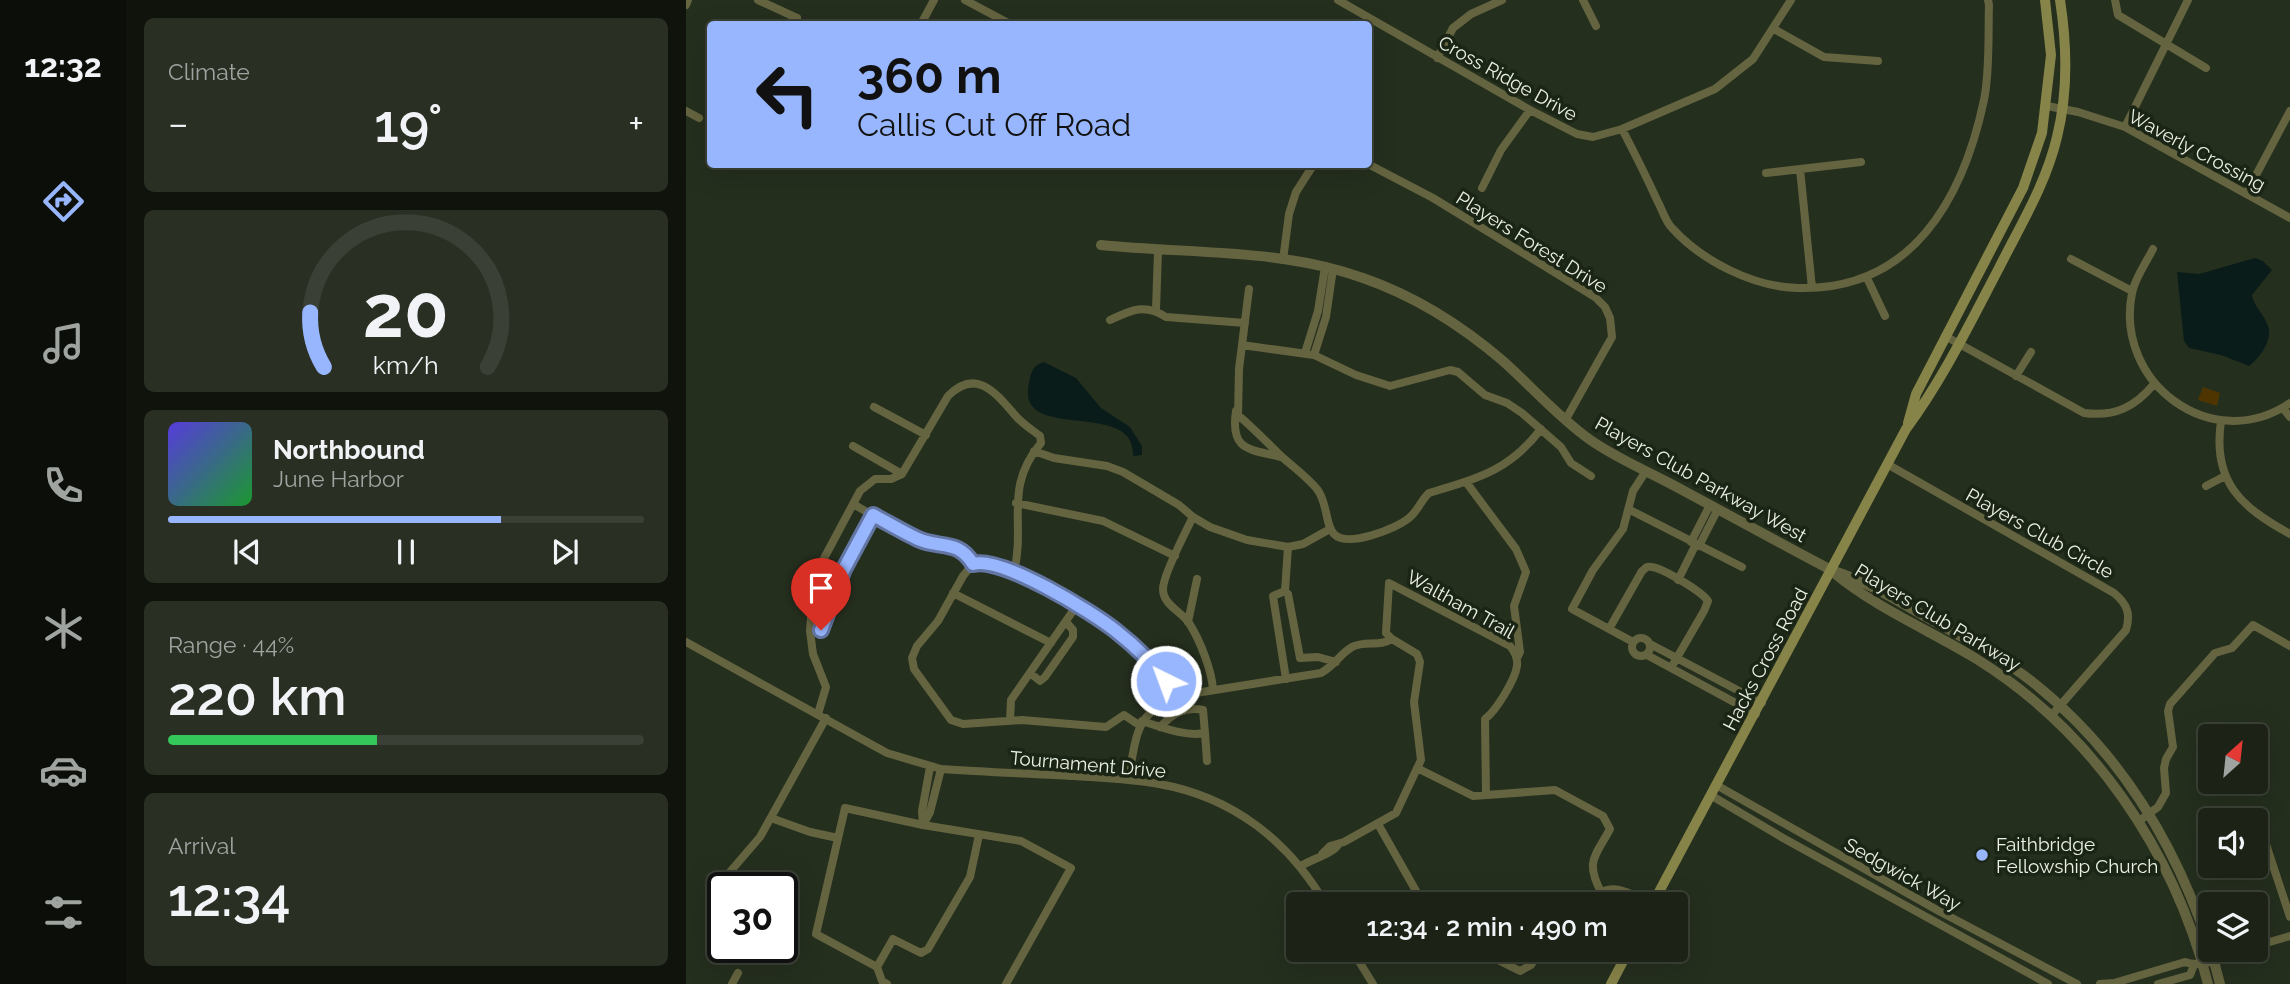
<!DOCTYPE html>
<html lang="en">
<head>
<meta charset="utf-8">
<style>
	:root { --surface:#1c2316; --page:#292f23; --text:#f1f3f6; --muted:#a0a4a1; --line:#3a4035; --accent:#98b6fd }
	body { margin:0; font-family:Raleway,sans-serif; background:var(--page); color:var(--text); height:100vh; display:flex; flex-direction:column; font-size:26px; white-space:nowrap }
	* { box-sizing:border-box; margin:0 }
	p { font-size:23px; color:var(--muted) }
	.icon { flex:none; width:38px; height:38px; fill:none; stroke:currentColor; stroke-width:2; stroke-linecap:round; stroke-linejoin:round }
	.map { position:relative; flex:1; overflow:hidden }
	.sheet { display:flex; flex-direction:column; gap:18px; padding:18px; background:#0f130c; width:560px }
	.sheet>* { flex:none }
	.guide { position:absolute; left:21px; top:21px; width:665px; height:147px; border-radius:7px; box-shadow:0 7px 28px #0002,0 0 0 2px var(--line); background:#98b6fd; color:#111; overflow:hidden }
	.needle { width:46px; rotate:27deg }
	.buttons { position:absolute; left:1512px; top:724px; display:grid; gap:14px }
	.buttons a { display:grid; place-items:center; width:70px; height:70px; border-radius:7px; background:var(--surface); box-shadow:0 7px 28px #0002,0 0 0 2px var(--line); font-size:35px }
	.speed { position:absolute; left:21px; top:872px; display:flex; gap:14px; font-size:35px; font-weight:700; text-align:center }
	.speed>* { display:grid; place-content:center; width:91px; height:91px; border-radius:50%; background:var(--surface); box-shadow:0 7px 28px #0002,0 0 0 2px var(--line); line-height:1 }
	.speed .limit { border:4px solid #111; border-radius:10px; background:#fff; color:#111 }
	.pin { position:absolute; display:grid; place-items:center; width:60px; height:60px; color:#fff; margin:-72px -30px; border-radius:50% 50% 50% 0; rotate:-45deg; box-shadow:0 0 7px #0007 }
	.pin .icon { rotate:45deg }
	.me { position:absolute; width:77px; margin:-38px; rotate:318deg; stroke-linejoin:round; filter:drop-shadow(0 0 5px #0008) }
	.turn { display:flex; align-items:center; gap:24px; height:147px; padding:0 35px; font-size:32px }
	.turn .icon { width:91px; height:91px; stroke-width:2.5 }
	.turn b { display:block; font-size:49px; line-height:60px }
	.big { font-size:52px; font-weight:600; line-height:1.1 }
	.sheet .card { flex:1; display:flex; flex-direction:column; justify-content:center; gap:10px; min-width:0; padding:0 24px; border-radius:10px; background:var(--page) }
	.sheet .dial { align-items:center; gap:0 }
	.dial svg { height:182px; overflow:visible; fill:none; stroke:var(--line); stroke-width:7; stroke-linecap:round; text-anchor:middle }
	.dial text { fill:var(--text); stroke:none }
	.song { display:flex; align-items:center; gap:21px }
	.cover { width:84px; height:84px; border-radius:10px; background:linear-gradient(135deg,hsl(250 70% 55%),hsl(130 70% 35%)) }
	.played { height:7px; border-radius:4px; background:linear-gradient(90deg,var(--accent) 70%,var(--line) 70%) }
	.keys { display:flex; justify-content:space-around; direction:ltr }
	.heat { display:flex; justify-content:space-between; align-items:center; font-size:38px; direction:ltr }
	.charge { height:10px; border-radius:5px; background:linear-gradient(90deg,#34c759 44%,var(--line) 0) }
	.trip { position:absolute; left:600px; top:892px; width:402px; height:70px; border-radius:7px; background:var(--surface); box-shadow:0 7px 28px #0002,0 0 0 2px var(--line); font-weight:600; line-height:70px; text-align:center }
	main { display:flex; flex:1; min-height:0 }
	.tab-bar { display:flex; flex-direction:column; width:126px; justify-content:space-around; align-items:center; background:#0b0e09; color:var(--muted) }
	.tab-bar .icon { width:49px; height:49px }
	.tab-bar .selected { color:var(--accent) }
	.tab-bar b { font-size:32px; color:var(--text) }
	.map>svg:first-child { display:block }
	.green { fill:#4e3500 }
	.water { fill:#0a1c1a }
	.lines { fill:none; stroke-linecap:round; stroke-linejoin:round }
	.minor { stroke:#656440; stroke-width:8 }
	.tertiary { stroke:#656440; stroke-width:10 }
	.secondary { stroke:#868448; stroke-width:10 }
	.route-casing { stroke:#6376a4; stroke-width:18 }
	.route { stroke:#98b6fd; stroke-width:12 }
	.poi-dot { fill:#98b6fd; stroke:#1b2515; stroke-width:2.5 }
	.labels { text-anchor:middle; stroke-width:7; stroke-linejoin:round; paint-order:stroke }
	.street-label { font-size:19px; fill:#eaf0e5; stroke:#1b2515 }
	.poi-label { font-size:19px; fill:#eaf0e5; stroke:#1b2515; text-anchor:start }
</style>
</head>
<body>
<main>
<nav class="tab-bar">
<b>12:32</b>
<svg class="icon selected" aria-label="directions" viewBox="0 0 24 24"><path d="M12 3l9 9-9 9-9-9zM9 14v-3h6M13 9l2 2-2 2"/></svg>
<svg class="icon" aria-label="music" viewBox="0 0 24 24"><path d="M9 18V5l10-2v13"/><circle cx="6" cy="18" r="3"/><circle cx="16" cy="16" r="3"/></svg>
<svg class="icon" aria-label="phone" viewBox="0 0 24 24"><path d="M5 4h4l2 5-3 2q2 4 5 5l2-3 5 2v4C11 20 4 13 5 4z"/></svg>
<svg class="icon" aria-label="climate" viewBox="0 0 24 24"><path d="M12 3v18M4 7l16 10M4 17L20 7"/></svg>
<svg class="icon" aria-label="car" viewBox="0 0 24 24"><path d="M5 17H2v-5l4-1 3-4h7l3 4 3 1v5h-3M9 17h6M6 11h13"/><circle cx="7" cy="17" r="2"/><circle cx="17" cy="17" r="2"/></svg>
<svg class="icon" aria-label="filters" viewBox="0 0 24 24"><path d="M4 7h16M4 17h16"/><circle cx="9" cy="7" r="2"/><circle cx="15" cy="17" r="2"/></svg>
</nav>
<section class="sheet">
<div class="card"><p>Climate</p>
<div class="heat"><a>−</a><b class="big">19°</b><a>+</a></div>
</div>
<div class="card dial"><svg viewBox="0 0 100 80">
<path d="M14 69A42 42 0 1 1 86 69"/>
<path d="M14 69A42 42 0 0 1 8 45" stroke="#98b6fd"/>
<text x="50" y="56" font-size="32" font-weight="700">20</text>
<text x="50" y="72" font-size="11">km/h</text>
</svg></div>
<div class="card">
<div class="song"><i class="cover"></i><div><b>Northbound</b><p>June Harbor</p></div></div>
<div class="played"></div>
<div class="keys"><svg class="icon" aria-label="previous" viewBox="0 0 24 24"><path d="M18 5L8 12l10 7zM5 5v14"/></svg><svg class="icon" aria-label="pause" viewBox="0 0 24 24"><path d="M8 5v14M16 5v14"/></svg><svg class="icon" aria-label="next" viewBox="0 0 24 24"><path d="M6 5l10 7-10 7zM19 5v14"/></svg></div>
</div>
<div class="card"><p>Range · 44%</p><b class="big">220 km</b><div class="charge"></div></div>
<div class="card"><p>Arrival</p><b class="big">12:34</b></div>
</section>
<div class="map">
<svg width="1604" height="984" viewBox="0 0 1604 984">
	<rect width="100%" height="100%" fill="#252f1e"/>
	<!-- green -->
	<path class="green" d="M1517,387L1534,393L1531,406L1512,400Z"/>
	<!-- water -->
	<path class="water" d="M1569,258L1577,261L1586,270L1566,295C1568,307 1578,314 1582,326C1587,340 1574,358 1563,366L1535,355L1503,348L1498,341L1491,272L1513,274Z
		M358,362L390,378L415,408L444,427L456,446V455L447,456C450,397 329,445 343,383C345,372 347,365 358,362Z"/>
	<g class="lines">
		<!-- minor -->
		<path class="minor" d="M72,0L111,18
			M279,0L324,24
			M652,0L844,110L891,134L907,137L936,129L1029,89L1067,59L1105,0
			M897,0L910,26
			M1429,0L1432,15L1520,68
			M0,5L2,0
			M235,24L248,0
			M1088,29L1138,57L1192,61
			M751,58L767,28L785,14L816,0
			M1361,106L1392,112L1439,127L1604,218
			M0,111L13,118
			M1439,127L1502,0
			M936,129C948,152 960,176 971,200C976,209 979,221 986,228C1016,261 1067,287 1112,288C1226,291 1277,199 1298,100C1304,71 1302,34 1303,5L1302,0
			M682,164L747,198L909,297L919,307L924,318L926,337L880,419
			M1114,169L1126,288
			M1080,173L1175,162
			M796,188L815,150L844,110
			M1560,194L1604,111
			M1467,249C1460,263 1449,278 1446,293C1428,383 1526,456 1604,403
			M1385,259L1446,291
			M597,260L603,214L610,192L628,164
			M1181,278L1199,316
			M563,289L553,369L552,415C567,428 581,442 595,456C607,467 620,476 631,489C642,503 639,525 648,534C661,548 710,529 723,518C732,511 735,500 743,493C792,478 823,471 855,429
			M470,310L472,251
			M424,320C445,310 459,303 480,317L559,323
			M1259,336L1398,413C1429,417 1449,407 1468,384
			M556,345L628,355L670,375L704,386L764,370L772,372L799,395L821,403L836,413L875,447L885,463L905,476
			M619,353L632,311L639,267
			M628,355L640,317L647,269
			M1330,376L1345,352
			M188,407L240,435
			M1597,408L1604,417
			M550,411C544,451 563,449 595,457
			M1535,421C1526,482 1555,507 1604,534
			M167,446L216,474
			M348,451L368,458L421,466L437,472L493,505L507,517L524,527L561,540L602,547L617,544L644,529
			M1201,464L1428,593C1441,604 1445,613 1440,630L1365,716
			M780,482L830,549L840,572L828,606L834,652L831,658
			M1520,486L1539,476
			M330,503L417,521L489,556
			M167,504C189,516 211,532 235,540C255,548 274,541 287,564C325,553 442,636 468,665C477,674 483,686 491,696
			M944,510L1056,567
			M507,517C500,531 477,575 477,589C477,605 495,611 503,623C514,640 526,671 527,690
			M1005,542L1024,505
			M1013,546L1032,509
			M602,547L599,591L602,594L614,658L632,657L650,662
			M287,564L277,576L252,621L231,646L226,658L228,669L265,720L277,724L336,720L420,727L438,715L453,725
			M992,580L1010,544
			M599,591L587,596L600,679
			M267,593L365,643
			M502,622L511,579
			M923,629L956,571C958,570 959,568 961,567C972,564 1016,592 1022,601L1018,611L985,668
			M124,631L128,577L174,491L189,479H205L216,474L262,396C290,368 309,392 328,414C335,423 345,429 354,436L355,443C317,488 340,523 328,572
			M946 647a9 9 0 1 1 18 0a9 9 0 1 1-18 0Z
			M0,642L201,753L255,769C299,772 344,774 388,776C417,778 445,779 473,784C547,797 603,841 640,905
			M947,642L886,609L907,570L937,529L947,491L960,471
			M964,644L1076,703
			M961,655L1070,714
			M344,673L354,681L359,677L387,637V630L380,622
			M132,714L140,687L127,654L124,631H132L137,626L158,569L187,515
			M324,720L325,700L391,605
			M456,721C475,727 499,737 519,733L517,710C499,706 486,714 474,727
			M519,733L521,761
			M244,767L236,811L237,825L244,812L255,769
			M731,768L787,796L869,790L917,816L924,829C909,857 899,861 915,892
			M442,780C451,737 447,715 491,696L635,673C648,666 654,654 666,647C678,640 694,647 706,639
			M1032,786L1251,910L1391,984
			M1026,796L1097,838L1362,984
			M1570,814L1604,917
			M85,818L124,832L152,838
			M1453,821L1472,807L1480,793L1478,768L1480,759L1487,747L1482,711L1484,704L1529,653L1546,648L1567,625L1604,646
			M692,824L738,905
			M636,854L644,846L658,842L710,813L735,760L728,702L734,662L731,654L706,639L700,633L703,583L824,646C829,652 832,658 831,666C829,680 810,711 799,719L800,795
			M615,866C626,859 646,854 652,845
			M43,873L74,837L140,718
			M904,905C921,876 944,894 967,904
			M1570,946L1604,936
			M666,950L687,984
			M792,950L834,971L845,965L854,950
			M926,950L939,958
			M191,967L207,939L235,953L242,949L284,877L293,835
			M46,984L52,973
			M201,984L196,981L191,967L130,934L159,808L237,825L335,841L385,868L320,984
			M1414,984L1428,983L1499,962C1517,969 1539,956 1557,950
			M1472,984L1504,975L1508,965"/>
		<!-- tertiary -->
		<path class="tertiary" d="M415,245C501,254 594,248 677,278C729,296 775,325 817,361C846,387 871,416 903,439C928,457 959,470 987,485C1039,513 1092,542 1145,570C1183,582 1215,603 1249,622C1281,640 1315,658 1344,680C1432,749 1490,844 1524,949
			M1148,573C1190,608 1243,630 1289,658C1407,731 1488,851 1522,984
			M1525,950L1534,984"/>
		<!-- secondary -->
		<path class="secondary" d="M1222,423L1230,394L1337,188L1356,133L1365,55L1359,0
			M966,905L1220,429C1257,379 1284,323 1313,268C1334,226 1360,184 1371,137C1382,93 1381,45 1374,0
			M925,984L943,950"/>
	</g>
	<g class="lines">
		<defs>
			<path id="route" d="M135,630L158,569L187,515C202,523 217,532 232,539C254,549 272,539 287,564C316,556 406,612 430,631C449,646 466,662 480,681"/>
		</defs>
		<!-- route casing -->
		<use href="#route" class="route-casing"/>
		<!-- route -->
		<use href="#route" class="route"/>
	</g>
	<!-- markers -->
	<circle class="poi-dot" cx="1296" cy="855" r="7"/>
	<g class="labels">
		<!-- street labels -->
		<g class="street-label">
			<text transform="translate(822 78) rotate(29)" y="7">Cross Ridge Drive</text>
			<text transform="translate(1511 150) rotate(28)" y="7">Waverly Crossing</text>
			<text transform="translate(846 242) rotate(32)" y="7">Players Forest Drive</text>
			<text transform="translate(1015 479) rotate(29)" y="7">Players Club Parkway West</text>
			<text transform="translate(1354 533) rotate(29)" y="7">Players Club Circle</text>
			<text transform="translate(775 604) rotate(29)" y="7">Waltham Trail</text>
			<text transform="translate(1252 617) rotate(31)" y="7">Players Club Parkway</text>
			<text transform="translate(1079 659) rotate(-62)" y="7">Hacks Cross Road</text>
			<text transform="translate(402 764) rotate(5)" y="7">Tournament Drive</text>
			<text transform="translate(1217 874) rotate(29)" y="7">Sedgwick Way</text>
		</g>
		<!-- poi labels -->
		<g class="poi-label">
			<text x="1310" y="851">Faithbridge<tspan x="1310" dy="22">Fellowship Church</tspan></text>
		</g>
	</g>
</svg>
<div class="buttons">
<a><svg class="needle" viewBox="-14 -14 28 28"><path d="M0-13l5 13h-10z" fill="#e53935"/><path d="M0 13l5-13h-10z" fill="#a0a4a1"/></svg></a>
<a><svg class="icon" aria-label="sound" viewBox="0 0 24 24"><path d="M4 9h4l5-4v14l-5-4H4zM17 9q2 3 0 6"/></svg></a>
<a><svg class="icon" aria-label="layers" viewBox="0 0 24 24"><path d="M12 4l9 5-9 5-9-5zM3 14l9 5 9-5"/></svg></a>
</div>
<div class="speed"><div class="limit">30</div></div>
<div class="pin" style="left:135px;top:630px;background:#d93025"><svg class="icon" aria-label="arrive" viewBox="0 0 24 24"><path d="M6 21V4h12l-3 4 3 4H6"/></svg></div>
<svg class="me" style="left:480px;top:681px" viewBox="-20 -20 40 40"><circle r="17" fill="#98b6fd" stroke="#fff" stroke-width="3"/><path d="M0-11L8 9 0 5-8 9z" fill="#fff"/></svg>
<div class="trip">12:34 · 2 min · 490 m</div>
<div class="guide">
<div class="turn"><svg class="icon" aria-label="left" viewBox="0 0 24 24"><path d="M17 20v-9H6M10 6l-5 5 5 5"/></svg><div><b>360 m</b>Callis Cut Off Road</div></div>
</div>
</div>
</main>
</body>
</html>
